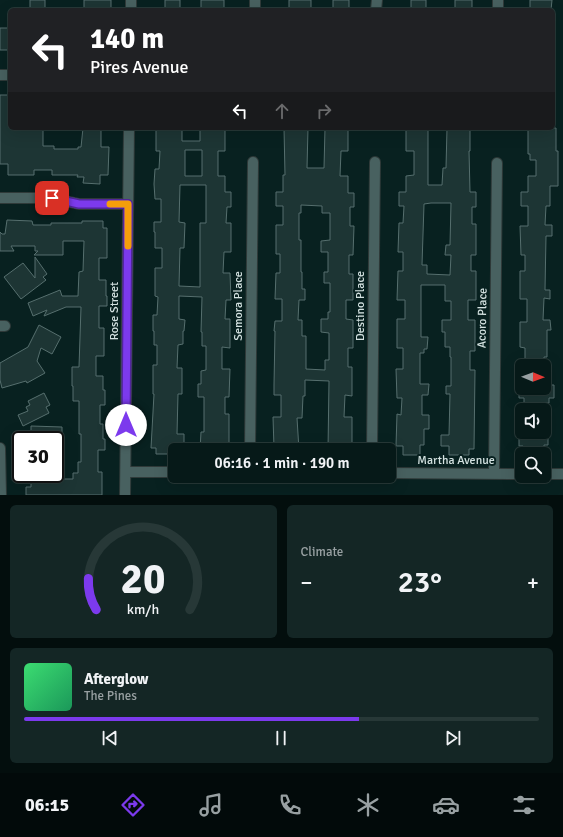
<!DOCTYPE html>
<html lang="en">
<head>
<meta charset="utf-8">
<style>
	:root { --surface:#061918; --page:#142625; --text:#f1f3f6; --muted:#98a0a2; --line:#273837; --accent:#7c3aed }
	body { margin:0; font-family:Signika,sans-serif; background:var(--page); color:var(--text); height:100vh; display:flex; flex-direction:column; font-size:15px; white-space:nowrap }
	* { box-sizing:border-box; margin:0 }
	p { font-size:13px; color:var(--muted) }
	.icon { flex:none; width:22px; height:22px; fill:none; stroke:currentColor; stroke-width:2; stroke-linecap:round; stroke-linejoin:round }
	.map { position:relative; height:495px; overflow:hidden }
	.drawer { display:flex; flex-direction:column; gap:10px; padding:10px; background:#030e0d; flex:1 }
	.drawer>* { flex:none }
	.banner { position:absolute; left:8px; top:8px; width:547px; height:122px; border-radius:6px; box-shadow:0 4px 16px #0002,0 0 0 1px var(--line); background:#202124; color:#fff; overflow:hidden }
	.needle { width:26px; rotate:91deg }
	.tools { position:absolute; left:515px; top:359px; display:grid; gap:8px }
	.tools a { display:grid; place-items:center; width:36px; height:36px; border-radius:6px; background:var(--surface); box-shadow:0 4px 16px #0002,0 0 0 1px var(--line); font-size:20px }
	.speed { position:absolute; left:12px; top:431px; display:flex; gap:8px; font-size:20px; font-weight:700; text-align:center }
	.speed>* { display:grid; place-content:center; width:52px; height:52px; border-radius:50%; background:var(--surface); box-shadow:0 4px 16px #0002,0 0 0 1px var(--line); line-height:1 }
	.speed .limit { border:2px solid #111; border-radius:6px; background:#fff; color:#111 }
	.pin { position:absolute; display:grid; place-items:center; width:34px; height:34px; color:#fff; margin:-17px; border-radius:8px; box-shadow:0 2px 6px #0006 }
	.me { position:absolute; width:44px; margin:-22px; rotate:0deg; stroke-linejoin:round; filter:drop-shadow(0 0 3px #0008) }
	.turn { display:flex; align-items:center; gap:14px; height:84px; padding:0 16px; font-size:18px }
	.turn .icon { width:52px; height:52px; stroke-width:2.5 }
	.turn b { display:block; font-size:28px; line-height:34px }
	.lanes { display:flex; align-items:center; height:38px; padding:0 16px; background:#0003; justify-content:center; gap:20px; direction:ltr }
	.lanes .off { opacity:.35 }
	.big { font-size:30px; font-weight:600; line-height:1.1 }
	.drawer .widget { flex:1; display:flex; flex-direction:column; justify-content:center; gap:6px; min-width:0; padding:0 14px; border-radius:6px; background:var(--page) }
	.drawer .dial { align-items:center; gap:0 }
	.dial svg { height:104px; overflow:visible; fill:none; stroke:var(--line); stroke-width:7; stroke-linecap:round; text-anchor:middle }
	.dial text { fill:var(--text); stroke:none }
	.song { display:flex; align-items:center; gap:12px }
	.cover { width:48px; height:48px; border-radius:6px; background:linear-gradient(135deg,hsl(140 70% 55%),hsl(150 70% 35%)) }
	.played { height:4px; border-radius:2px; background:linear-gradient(90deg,var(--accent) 65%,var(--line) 65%) }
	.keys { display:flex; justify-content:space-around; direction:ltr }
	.heat { display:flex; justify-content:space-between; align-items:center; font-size:22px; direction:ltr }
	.drawer .tiles { flex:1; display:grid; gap:10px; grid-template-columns:1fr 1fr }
	.widget:last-child { grid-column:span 2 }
	.trip { position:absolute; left:168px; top:443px; width:228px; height:40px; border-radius:6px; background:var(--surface); box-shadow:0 4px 16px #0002,0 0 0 1px var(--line); font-weight:600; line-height:40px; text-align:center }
	.tab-bar { display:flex; height:64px; justify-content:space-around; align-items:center; background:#020a0a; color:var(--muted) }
	.tab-bar .icon { width:28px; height:28px }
	.tab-bar .selected { color:var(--accent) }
	.tab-bar b { font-size:18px; color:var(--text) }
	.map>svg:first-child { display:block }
	.building { fill:#1d3534; stroke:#566f6e; fill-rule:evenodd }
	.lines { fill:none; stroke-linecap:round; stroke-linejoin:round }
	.minor-casing { stroke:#2f3a39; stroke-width:12 }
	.minor { stroke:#486160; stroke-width:10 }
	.route-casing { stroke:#51269a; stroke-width:10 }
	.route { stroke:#7c3aed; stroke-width:7 }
	.slow { stroke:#f59e0b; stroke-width:7 }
	.labels { text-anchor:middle; stroke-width:4; stroke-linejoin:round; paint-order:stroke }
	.street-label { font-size:12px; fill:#d4e2e1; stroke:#082120 }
</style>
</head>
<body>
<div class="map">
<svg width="563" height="495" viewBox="0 0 563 495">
	<rect width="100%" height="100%" fill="#082120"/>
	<!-- building -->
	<path class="building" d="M30,0H45V8H30Z
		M84,0H111V10H84Z
		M165,0H180V10H165Z
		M201,0H224V10H201Z
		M289,0H311V10H289Z
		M333,0H349V10H333Z
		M411,0H426V10H411Z
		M455,0H472V10H455Z
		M530,0H552L551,10H530Z
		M0,28H10V50H0Z
		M0,95H10V128H43V146H54V149H78V147H81L83,128H101V147H109L108,175H100V184L83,183L84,177H77L78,175H52V170H34V175H8V164H0Z
		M156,128H182V141H200V128H225V151H218V176H225V192H231V207H227L226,223H231V252H224L223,273H230L231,300H226L225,319H230V348L222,347V369H230L229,397H225V414H229V446H225V447H223V450H200L201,432H204V397H198V384H201V371L206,370V346H202V332H201L202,297L179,296V319L185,320L184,331H183V344L178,345L177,368H182V394H178L177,434H184V447H178V450H175V454H156V448H151L154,394H153V365H157V345H154V331H153V315H157L158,297L155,296V268H162V248H155V232H154V222H161V199H155L154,184L155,169H159L160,151H156ZM185,150H202V176H185ZM180,185H206V223H200V287L179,286L180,248H184L185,223L179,222Z
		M284,128H308L307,168H324L325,128H348V151H341L340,176H348V193H354V207H350V226H354L353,255H349V274H353V300H346V319L353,320V348H348V367H352V396L345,395L344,417H352V446H344V450H328L329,381L305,380V396H303L302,418H297L299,450H278V448H274L273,417H281V395H274V385L275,331H274L275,321H282V299H275L276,273H280V254H276V225H283V206H276V192H283V175H285ZM301,205L322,206V213H330V240L321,241V252H328V272H324V283H330V312H328V319H321V332L329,333V360H325V370L306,369V336H302V320H298L299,300H305V289H302V272H301V240H299V213H301Z
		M406,128H428V185H442L443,168H446L447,128H470V151H469L470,192H476V207H472V224H476V255H471V271H476V300H468V320H475V351H470V370H475L474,449H469V455H449V446H441V435H449L450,394H446V386H451V357H450V347H445V332H442V320H451V301H445V285H421V337H428L427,349H424V353H420V384H429L428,395H422V415H429V429H424V445H420V455H403V446H396L397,414L401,415L402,398H397L396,369H403V348H397V319H405V300H397L398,271H403V252H398L399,223H403L404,206H399V192H406V176L414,175V151H406ZM431,203H451L450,245H446L445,255H451L450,275L427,274V265H422L424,204Z
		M528,128H556V151H558V186H550V206H546L545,225H552V236H546L545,290H550V299L544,298L543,320H550L551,330H547V357H544V366H525V348L520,347V322H527V299H520V271H525V255H521L520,226H528V206H521V192H528V176H536V160H530V154H528Z
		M7,220L32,221L33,225H51V223H82V221H103V228H107V258H99V280H106V296H107V306H99V328H104V356H96V376H103V390H105V405H100V424H103V439H105V450H98V472H102V495H26V487H31V474H55L56,479H73V473H78V462H81V434H79V401H73V386H72V367H79L81,307H66L44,316L47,310L33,316L28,303L60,290L62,296H78L79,272L83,271L84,241H63V255H34L38,251H35V246H11L14,251H0V232L2,234H5Z
		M35,257L47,274L43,277L46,280L21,299L4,277L23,263L35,278Z
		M39,325L61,337L52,354L41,348L37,361L45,373L27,383L26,381L2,388L0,380V363L28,347Z
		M544,385H554V398H549V403H544V405H542V410H524V398H519V388H544Z
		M44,393L50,405L46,407L49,413L23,426L18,415L28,411L26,407L30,405L28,401Z
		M31,426L62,427V440H31Z
		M519,435L548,436V445H544V454H523V446H519Z"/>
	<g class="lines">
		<defs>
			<path id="minor" d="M131,10V0
				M255,10V0
				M376,10L377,0
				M498,10V0
				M0,75H10
				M0,198H52L79,204H128
				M0,326H5
				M0,448L1,495
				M250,450L253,162
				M372,450L375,162
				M126,472H175
				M389,473L522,474
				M494,474L497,163
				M544,474H563
				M125,495L129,128"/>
		</defs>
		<!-- minor casing -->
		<use href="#minor" class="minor-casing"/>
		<!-- minor -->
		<use href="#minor" class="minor"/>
	</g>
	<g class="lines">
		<defs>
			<path id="route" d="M52,198L79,204H128L126,425"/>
		</defs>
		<!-- route casing -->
		<use href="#route" class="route-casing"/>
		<!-- route -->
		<use href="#route" class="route"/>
		<!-- slow -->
		<path class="slow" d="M110,204H128V246"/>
	</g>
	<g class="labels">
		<!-- street labels -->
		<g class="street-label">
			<text transform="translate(238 306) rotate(-90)" y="4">Semora Place</text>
			<text transform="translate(360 306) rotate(-90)" y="4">Destino Place</text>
			<text transform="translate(114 311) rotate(-90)" y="4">Rose Street</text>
			<text transform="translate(482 318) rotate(-89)" y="4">Acoro Place</text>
			<text x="456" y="464">Martha Avenue</text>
		</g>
	</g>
</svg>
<div class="tools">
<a><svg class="needle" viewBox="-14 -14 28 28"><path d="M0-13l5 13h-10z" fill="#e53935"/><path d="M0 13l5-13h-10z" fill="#98a0a2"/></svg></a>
<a><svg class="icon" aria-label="sound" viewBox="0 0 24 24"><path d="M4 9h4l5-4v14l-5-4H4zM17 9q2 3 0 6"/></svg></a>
<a><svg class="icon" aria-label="search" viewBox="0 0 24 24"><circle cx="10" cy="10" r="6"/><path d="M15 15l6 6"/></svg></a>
</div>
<div class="speed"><div class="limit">30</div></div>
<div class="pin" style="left:52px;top:198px;background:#d93025"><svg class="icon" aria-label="arrive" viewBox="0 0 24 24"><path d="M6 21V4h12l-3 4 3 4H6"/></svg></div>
<svg class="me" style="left:126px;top:425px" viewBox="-20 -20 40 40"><circle r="19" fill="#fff"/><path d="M0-13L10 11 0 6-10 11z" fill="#7c3aed"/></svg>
<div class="trip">06:16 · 1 min · 190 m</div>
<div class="banner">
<div class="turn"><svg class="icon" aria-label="left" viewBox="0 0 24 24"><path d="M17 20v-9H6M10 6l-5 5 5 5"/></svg><div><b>140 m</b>Pires Avenue</div></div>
<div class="lanes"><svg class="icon" aria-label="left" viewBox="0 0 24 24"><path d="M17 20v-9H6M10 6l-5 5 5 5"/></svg><svg class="icon off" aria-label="ahead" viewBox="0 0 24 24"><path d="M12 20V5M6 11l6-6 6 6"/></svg><svg class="icon off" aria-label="right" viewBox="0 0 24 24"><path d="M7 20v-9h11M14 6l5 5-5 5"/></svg></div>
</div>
</div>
<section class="drawer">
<div class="tiles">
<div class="widget dial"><svg viewBox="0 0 100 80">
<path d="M14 69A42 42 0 1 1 86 69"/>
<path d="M14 69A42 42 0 0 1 8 45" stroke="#7c3aed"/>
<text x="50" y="56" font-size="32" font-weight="700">20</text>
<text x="50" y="72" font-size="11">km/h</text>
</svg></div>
<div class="widget"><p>Climate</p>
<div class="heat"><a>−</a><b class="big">23°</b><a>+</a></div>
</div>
<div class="widget">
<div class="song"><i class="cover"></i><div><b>Afterglow</b><p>The Pines</p></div></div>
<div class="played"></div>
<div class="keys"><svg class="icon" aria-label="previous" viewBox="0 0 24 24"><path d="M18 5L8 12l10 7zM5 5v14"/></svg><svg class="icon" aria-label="pause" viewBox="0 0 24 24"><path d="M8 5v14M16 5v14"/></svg><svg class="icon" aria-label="next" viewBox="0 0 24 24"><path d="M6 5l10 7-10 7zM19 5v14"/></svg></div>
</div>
</div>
</section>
<nav class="tab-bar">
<b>06:15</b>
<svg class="icon selected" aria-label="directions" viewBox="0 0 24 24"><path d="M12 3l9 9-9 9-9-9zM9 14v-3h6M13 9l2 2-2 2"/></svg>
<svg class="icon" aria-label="music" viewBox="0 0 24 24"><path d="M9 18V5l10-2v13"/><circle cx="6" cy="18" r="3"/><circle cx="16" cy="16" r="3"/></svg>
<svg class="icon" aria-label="phone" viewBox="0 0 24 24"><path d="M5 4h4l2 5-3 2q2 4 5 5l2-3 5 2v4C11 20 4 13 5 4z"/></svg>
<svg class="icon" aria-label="climate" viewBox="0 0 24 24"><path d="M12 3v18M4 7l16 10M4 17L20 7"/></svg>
<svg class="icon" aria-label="car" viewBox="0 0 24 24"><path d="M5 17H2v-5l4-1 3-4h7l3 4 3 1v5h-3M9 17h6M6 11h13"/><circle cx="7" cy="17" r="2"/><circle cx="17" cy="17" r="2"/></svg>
<svg class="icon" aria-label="filters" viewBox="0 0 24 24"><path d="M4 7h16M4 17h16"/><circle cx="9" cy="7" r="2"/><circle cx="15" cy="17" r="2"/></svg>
</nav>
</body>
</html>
